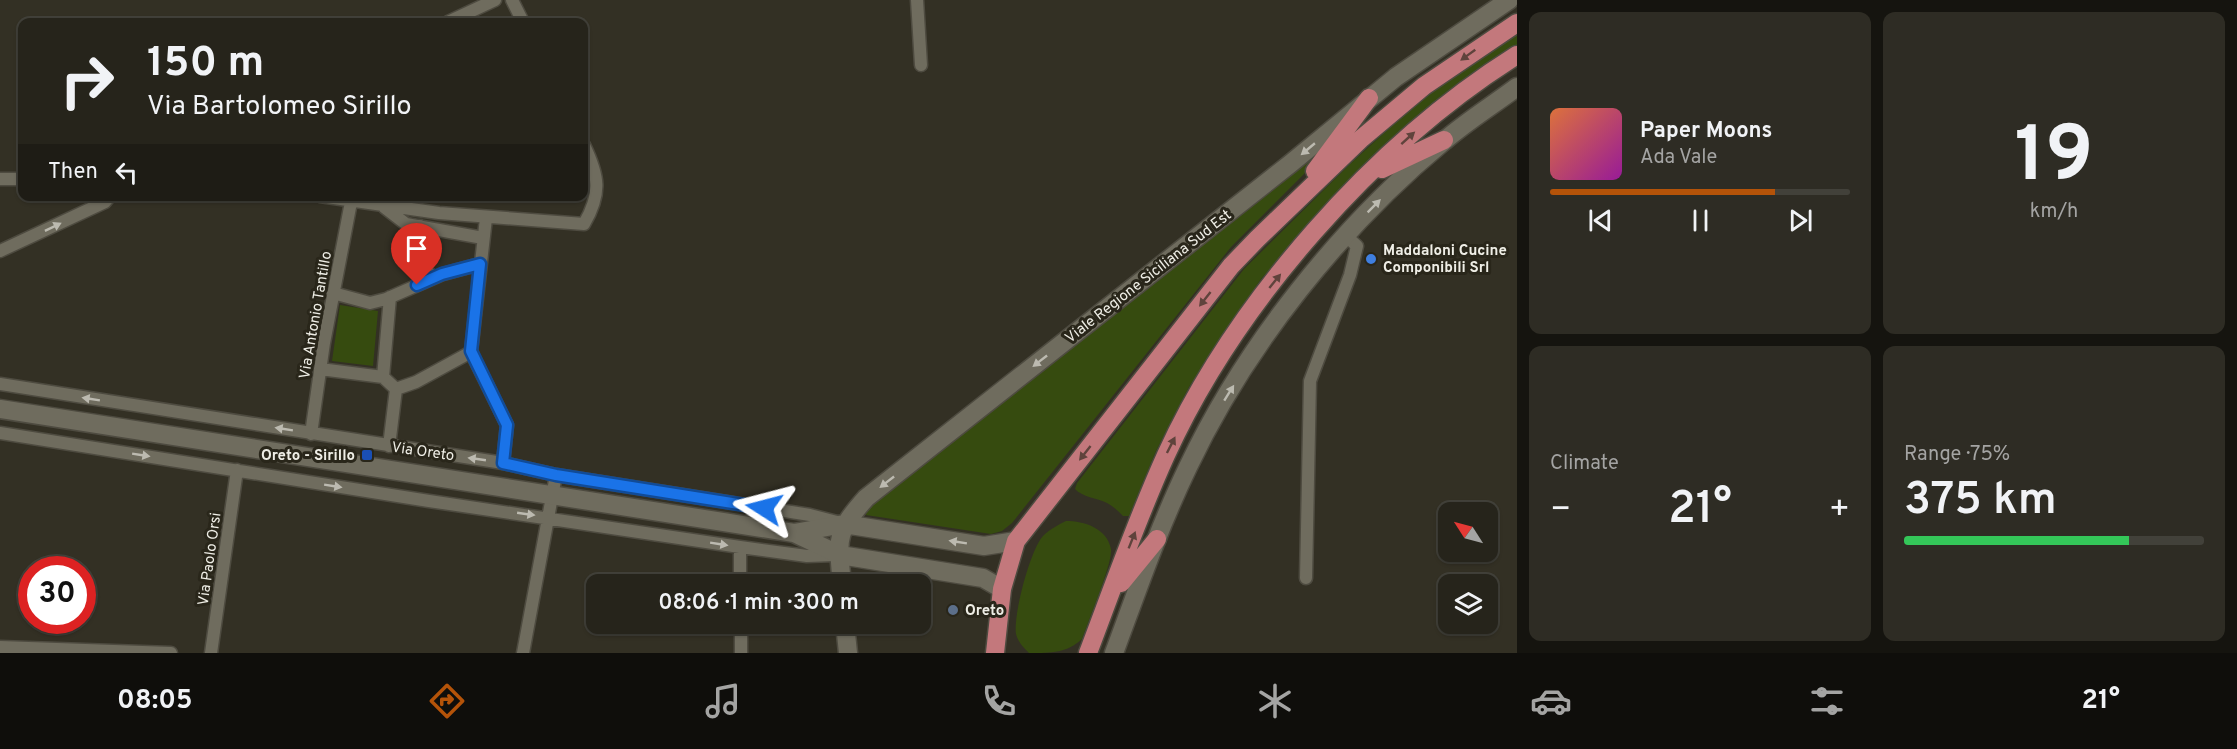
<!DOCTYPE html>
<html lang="en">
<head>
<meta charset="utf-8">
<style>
	:root { --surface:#26241b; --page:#2e2c24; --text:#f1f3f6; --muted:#a4a4a3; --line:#42413a; --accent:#b45309 }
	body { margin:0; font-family:Overpass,sans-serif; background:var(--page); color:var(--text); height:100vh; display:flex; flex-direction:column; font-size:22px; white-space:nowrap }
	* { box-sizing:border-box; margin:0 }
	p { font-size:20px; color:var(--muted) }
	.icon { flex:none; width:33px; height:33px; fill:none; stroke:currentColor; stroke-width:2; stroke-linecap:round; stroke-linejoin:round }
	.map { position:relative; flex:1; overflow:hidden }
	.drawer { display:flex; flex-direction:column; gap:12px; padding:12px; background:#15140f; width:720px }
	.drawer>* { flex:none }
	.guide { position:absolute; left:18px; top:18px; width:570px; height:183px; border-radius:12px; box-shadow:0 2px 4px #0004,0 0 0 2px var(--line); background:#26241b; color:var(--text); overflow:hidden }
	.needle { width:39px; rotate:306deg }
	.fabs { position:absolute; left:1438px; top:502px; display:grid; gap:12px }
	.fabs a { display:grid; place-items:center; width:60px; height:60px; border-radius:12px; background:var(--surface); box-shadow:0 2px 4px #0004,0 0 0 2px var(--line); font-size:30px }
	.speed { position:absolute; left:18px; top:556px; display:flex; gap:12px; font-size:30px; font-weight:700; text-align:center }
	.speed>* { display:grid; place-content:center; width:78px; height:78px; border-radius:50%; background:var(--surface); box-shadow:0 2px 4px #0004,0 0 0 2px var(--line); line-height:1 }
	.speed .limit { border:9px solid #d22; background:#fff; color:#111 }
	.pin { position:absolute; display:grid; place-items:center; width:51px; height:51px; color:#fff; margin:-62px -26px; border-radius:50% 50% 50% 0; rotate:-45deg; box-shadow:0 0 6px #0007 }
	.pin .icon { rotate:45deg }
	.me { position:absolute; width:66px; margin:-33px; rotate:279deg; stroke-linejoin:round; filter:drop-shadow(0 0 4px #0008) }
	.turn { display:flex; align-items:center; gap:21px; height:126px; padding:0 30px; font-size:27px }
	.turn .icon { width:78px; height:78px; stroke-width:2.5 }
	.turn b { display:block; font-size:42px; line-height:51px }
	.then { display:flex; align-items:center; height:57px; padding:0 30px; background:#0003; gap:12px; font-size:22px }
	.big { font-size:45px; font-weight:600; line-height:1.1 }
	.drawer .widget { flex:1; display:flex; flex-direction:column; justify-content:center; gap:9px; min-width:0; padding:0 21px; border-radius:12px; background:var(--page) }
	.drawer .dial { align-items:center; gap:0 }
	.dial b { font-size:78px; line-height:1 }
	.song { display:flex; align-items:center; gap:18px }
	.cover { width:72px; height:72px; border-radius:9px; background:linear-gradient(135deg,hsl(20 70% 55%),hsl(300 70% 35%)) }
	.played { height:6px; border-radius:3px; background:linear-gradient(90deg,var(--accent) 75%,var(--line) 75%) }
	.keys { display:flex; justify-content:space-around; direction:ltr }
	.heat { display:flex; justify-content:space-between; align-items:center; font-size:33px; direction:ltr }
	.charge { height:9px; border-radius:4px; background:linear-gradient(90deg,#34c759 75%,var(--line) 0) }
	.drawer .tiles { flex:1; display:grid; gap:12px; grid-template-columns:repeat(2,1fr) }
	.trip { position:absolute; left:586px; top:574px; width:345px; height:60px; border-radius:12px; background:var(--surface); box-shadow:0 2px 4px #0004,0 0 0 2px var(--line); font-weight:600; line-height:60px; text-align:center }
	.dock { display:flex; height:96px; justify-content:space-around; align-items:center; background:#0f0e0b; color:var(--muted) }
	.dock .icon { width:42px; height:42px }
	.dock .current { color:var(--accent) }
	.dock b { font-size:27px; color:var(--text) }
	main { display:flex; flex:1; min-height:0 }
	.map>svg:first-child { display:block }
	.green { fill:#364b0f }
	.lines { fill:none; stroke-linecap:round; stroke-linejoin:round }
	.street-casing { stroke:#4e4b40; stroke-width:15 }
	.secondary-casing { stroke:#4e4b40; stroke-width:21 }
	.primary-casing { stroke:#4e4b40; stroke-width:21 }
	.street { stroke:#6f6c5e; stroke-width:12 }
	.secondary { stroke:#6f6c5e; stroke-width:18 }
	.primary { stroke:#c3787c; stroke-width:18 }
	.oneway { fill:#5f433c }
	.oneway2 { fill:#bcbab0 }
	.route-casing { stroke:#114b97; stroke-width:15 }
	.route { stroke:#1a73e8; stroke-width:10 }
	.shop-dot { fill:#3f7fe0; stroke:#29261a; stroke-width:2 }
	.transit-dot { fill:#1a4fb4; stroke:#29261a; stroke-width:2 }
	.service-dot { fill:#5c6f8a; stroke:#29261a; stroke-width:2 }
	.labels { text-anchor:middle; stroke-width:6; stroke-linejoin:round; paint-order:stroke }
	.poi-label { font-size:15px; font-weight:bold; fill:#efeee6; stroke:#29261a; text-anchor:start }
	.street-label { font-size:15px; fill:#efeee6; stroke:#29261a }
</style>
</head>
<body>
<main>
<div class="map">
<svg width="1517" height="653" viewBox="0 0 1517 653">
	<rect width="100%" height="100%" fill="#333024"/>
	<!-- green -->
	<path class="green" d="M1517,32V47L1313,222L1261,279L1189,387L1156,451L1129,516H1123C1118,511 1113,506 1107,503C1097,498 1082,497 1075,489L1077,483L1244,269L1350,164L1429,92Z
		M1317,153L1321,157L1231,247L1012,523L1002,531L991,534L866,515L868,506Z
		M340,305L378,311L373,366L332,361Z
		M1066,521C1084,521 1107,528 1111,549C1113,562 1088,622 1082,639C1067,653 1052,653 1029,653C1024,648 1018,642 1016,634C1013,616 1030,550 1043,536C1050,529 1058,525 1066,521Z"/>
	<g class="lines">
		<defs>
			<path id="street" d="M512,0L523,22
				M917,0L921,65
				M448,22L495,0
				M0,179H22
				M320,196L439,213L584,224C602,193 599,176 584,145
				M384,207L406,224L483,238
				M486,218L471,352L507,425L503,463
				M420,226L427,271L433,278
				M0,251L105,202L110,196
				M333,293L370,303L386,299L443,274L480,264
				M390,297L383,377L396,389
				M320,369L383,377
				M0,384L503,463L556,475L810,515L837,522
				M0,433L429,501L740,547L807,556L835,555
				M311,434L324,343L351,202
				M389,446L396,389L416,382L471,352
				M740,547V585
				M1306,578L1310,381L1350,275L1357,246L1346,236
				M741,624V653
				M0,647L171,653
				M211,653L237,470
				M523,653L556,475"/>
			<path id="secondary" d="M0,409L794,533L840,555L983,578L1002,589
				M794,533L844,524L984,546L1016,541
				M842,585C838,539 834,534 866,498L1290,164L1396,77L1509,0
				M845,624L848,653
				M1114,653C1137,591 1159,527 1188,467C1245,346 1341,226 1444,141C1467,121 1493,105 1517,87"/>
			<path id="primary" d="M1382,169L1444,140
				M1315,171L1369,98
				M1121,583L1157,539
				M995,653L1002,589L1016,541L1231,266L1257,239L1362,138L1424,86L1517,23
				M1088,653C1113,587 1137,519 1166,455C1236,302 1375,144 1517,55"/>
		</defs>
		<!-- street casing -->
		<use href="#street" class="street-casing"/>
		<!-- secondary casing -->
		<use href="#secondary" class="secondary-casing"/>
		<!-- primary casing -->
		<use href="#primary" class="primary-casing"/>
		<!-- street -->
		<use href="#street" class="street"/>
		<!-- secondary -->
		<use href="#secondary" class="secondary"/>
		<!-- primary -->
		<use href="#primary" class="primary"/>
	</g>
	<!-- one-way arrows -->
	<defs><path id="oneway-solid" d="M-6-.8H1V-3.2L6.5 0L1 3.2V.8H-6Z" transform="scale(1.5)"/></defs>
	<g class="oneway">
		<use href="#oneway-solid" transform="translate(1468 55) rotate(144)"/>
		<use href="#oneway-solid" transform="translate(1408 138) rotate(-42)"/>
		<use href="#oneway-solid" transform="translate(1275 281) rotate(-51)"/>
		<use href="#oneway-solid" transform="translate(1205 299) rotate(128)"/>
		<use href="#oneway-solid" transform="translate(1171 445) rotate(-63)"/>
		<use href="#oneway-solid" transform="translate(1085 453) rotate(128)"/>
		<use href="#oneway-solid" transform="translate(1132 540) rotate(-68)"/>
	</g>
	<g class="oneway2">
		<use href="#oneway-solid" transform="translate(1308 149) rotate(140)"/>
		<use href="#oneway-solid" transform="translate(1374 206) rotate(-45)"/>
		<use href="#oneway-solid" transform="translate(53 227) rotate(-26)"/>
		<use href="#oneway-solid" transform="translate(1040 361) rotate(142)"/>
		<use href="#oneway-solid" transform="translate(1229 393) rotate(-58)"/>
		<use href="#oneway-solid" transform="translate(91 399) rotate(-171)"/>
		<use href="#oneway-solid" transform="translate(284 429) rotate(-171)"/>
		<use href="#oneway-solid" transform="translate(141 455) rotate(9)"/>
		<use href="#oneway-solid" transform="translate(477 459) rotate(-172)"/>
		<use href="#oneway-solid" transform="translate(887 482) rotate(142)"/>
		<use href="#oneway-solid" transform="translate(333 486) rotate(9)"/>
		<use href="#oneway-solid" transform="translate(526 514) rotate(8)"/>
		<use href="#oneway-solid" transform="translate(958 542) rotate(-171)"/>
		<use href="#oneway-solid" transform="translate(719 544) rotate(9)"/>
	</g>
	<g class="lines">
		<defs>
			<path id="route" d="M417,285L442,274L480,264L471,351L507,425L503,463L556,475L764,508"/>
		</defs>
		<!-- route casing -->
		<use href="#route" class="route-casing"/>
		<!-- route -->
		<use href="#route" class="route"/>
	</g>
	<!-- markers -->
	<circle class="shop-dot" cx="1371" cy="259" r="6"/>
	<rect class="transit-dot" x="361" y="449" width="12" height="12" rx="3"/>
	<circle class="service-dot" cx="953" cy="610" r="6"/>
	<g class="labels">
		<!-- poi labels -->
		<g class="poi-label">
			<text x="1383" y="255">Maddaloni Cucine<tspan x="1383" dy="17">Componibili Srl</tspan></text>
			<text x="355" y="460" text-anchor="end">Oreto - Sirillo</text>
			<text x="965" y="615">Oreto</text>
		</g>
		<!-- street labels -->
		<g class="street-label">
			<text transform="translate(1148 276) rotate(-38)" y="5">Viale Regione Siciliana Sud Est</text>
			<text transform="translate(315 315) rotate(-80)" y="5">Via Antonio Tantillo</text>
			<text transform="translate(423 451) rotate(8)" y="5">Via Oreto</text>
			<text transform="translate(209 559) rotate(-82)" y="5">Via Paolo Orsi</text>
		</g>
	</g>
</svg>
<div class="fabs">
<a><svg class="needle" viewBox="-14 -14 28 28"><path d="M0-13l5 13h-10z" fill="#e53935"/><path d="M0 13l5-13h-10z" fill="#a4a4a3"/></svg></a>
<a><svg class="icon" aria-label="layers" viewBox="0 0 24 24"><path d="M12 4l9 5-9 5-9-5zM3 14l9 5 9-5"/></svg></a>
</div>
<div class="speed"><div class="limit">30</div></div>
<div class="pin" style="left:417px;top:285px;background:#d93025"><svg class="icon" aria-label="arrive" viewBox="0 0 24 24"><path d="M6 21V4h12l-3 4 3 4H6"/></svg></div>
<svg class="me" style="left:764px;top:508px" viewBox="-20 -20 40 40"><path d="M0-17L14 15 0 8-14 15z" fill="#1a73e8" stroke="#fff" stroke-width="4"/></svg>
<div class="trip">08:06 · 1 min · 300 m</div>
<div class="guide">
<div class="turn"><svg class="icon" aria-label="right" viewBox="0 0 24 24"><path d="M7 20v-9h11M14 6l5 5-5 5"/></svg><div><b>150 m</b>Via Bartolomeo Sirillo</div></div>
<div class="then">Then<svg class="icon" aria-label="left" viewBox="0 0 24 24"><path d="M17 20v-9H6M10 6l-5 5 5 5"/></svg></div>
</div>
</div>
<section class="drawer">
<div class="tiles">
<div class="widget">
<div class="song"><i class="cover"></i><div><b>Paper Moons</b><p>Ada Vale</p></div></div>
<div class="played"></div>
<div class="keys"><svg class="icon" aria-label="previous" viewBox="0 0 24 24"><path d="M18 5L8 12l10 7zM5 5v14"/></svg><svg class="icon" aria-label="pause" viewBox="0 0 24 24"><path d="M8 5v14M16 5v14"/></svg><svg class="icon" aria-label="next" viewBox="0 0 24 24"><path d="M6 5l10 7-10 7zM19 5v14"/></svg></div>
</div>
<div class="widget dial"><b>19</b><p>km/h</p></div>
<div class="widget"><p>Climate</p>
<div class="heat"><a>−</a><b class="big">21°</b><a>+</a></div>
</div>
<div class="widget"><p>Range · 75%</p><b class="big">375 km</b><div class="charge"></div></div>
</div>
</section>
</main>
<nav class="dock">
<b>08:05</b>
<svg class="icon current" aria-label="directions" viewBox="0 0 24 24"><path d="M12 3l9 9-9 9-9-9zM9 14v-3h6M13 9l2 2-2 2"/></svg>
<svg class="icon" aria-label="music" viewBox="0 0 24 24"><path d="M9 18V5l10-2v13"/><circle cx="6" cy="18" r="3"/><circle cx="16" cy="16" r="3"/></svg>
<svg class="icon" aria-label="phone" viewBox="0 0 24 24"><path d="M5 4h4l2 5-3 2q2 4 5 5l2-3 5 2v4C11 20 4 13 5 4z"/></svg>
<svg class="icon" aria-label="climate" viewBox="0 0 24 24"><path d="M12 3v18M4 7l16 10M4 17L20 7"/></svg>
<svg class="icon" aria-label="car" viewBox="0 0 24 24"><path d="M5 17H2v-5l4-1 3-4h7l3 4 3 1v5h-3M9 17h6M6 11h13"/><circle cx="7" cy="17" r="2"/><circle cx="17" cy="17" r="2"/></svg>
<svg class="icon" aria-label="filters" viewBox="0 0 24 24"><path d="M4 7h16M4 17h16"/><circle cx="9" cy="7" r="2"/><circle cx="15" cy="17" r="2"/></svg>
<b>21°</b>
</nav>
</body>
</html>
